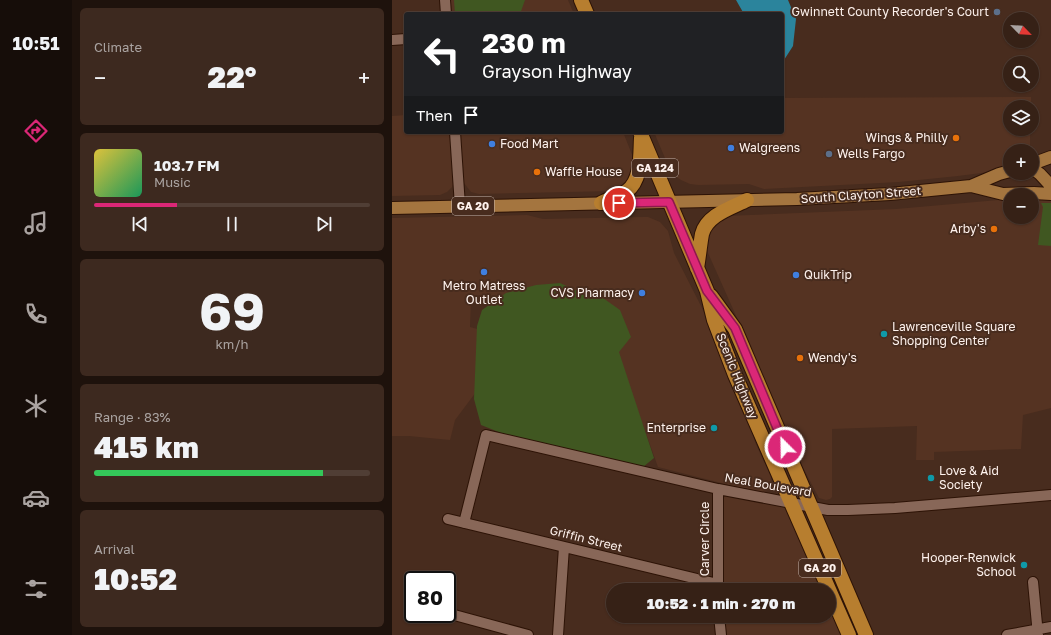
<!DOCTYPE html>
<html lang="en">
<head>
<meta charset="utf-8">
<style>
	:root { --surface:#362116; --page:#3d291f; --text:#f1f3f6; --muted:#aaa3a1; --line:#503e35; --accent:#db2777 }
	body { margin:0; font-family:"Golos Text",sans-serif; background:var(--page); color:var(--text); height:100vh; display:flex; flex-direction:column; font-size:15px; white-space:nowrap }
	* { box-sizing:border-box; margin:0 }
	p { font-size:13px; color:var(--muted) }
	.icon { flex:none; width:22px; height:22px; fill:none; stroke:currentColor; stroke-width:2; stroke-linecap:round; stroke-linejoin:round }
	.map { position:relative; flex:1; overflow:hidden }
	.details { display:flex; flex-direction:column; gap:8px; padding:8px; background:#1e120c; width:320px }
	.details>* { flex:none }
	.banner { position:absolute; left:12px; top:12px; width:380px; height:122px; border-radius:4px; box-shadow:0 1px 3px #0004,0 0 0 1px var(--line); background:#202124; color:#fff; overflow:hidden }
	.needle { width:26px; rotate:115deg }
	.controls { position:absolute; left:611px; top:12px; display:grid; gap:8px }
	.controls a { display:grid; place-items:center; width:36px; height:36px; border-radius:50%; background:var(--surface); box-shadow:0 1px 3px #0004,0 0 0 1px var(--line); font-size:20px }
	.speed { position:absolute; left:12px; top:571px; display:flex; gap:8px; font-size:20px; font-weight:700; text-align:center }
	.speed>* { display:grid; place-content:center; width:52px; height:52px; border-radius:50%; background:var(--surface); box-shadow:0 1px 3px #0004,0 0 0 1px var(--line); line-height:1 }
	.speed .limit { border:2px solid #111; border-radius:6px; background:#fff; color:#111 }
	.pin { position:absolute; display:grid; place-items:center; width:34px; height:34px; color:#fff; margin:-17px; border:2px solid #fff; border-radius:50%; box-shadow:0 1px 4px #0007 }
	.me { position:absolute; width:44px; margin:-22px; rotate:337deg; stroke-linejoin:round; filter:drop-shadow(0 0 3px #0008) }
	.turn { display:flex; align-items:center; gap:14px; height:84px; padding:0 12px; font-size:18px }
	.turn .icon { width:52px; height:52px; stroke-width:2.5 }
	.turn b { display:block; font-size:28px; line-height:34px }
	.then { display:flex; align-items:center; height:38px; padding:0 12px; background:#0003; gap:8px; font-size:15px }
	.big { font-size:30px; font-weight:800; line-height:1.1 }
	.details .card { flex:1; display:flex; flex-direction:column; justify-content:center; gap:6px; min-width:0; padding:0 14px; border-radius:6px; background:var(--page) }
	.details .dial { align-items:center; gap:0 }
	.dial b { font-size:52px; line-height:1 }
	.song { display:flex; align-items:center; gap:12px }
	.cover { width:48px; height:48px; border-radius:6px; background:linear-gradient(135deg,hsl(50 70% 55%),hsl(150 70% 35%)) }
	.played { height:4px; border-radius:2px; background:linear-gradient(90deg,var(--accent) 30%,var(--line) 30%) }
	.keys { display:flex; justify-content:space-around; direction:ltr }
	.heat { display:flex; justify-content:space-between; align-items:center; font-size:22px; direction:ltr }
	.charge { height:6px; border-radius:3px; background:linear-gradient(90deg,#34c759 83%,var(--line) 0) }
	.trip { position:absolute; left:214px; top:583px; width:230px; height:40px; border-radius:20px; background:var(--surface); box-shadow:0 1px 3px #0004,0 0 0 1px var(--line); font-weight:800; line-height:40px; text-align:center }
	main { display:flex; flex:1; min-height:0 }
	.dock { display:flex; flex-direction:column; width:72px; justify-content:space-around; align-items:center; background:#160d09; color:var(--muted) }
	.dock .icon { width:28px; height:28px }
	.dock .on { color:var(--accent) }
	.dock b { font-size:18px; color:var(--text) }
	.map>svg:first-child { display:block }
	.built { fill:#532 }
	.green { fill:#405721 }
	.water { fill:#2b849c }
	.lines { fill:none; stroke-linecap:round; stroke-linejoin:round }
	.minor-casing { stroke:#2d1306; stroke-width:12 }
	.major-casing { stroke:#2d1306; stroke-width:14 }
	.highway-casing { stroke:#2d1306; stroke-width:16 }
	.minor { stroke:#886758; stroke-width:10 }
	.major { stroke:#a4753f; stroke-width:12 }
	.highway { stroke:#b77e2f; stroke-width:14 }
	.route-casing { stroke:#8e194d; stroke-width:10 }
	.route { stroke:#db2777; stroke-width:7 }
	.service-dot { fill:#5c6f8a; stroke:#482c1e; stroke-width:1.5 }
	.food-dot { fill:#e8710a; stroke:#482c1e; stroke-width:1.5 }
	.shop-dot { fill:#3f7fe0; stroke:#482c1e; stroke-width:1.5 }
	.culture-dot { fill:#0f9aa8; stroke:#482c1e; stroke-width:1.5 }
	.labels { text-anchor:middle; stroke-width:4; stroke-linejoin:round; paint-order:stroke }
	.shield { fill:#482c1e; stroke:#c7b7af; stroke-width:1 }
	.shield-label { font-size:11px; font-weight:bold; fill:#fef2ed }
	.poi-label { font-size:12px; fill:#fef2ed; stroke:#482c1e; text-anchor:start }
	.street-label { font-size:12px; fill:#fef2ed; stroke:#482c1e }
</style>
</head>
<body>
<main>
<nav class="dock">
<b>10:51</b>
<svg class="icon on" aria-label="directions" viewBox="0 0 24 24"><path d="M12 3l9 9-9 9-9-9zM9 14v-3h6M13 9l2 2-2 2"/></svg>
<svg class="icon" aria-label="music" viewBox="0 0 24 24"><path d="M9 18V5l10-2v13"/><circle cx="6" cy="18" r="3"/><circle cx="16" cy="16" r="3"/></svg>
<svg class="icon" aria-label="phone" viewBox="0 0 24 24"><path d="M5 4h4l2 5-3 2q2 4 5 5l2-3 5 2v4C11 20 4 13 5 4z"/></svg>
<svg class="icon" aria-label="climate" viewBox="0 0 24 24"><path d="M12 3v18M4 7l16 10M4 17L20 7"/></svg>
<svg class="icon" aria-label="car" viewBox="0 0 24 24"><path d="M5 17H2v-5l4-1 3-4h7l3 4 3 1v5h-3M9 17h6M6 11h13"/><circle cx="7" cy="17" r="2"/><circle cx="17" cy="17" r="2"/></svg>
<svg class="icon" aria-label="filters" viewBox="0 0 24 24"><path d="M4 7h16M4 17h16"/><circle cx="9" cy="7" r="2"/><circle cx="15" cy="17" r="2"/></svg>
</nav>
<section class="details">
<div class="card"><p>Climate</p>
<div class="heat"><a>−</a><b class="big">22°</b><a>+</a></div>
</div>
<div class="card">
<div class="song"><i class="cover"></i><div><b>103.7 FM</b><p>Music</p></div></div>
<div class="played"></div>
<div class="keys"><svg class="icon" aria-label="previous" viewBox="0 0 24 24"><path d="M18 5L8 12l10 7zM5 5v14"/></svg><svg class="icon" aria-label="pause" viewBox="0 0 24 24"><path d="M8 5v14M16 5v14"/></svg><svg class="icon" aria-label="next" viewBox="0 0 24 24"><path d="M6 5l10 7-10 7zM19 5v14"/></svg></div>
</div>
<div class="card dial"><b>69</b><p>km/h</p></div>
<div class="card"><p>Range · 83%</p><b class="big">415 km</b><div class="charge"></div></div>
<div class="card"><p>Arrival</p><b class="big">10:52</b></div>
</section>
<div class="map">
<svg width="659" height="635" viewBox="0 0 659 635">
	<rect width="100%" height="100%" fill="#482c1e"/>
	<!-- built -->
	<path class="built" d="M57,0H176L182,14H58Z
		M639,97V107H618V129H638V151H618V166L597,172L566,176L507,182L372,189L357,184L306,185L298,184L289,180L283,176L278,170L262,132H390V98Z
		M14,115V132H58L62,182L60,187L55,192L48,195L0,196V116Z
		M68,132H231L243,162L235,185L223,191L87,194L79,192L72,183Z
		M618,199V217H640V199L659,200V408L631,415L629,449L542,452V460H524L525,426L440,429V497L438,499L434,500L427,498L385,418L383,403L312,244L316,229L333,216L504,209Z
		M135,215L151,219L251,217H256L268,222L276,231L282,253L310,308L356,416L363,442L379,477L378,486L374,491L369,493L266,467L207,303L79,299L78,327L93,331L90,384L63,420L58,440L17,436H0V218Z
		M335,495L395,506L433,590H329L331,498Z
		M437,599L449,635H335L332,616H437Z"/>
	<!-- green -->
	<path class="green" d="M62,0H133L128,14H63Z
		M649,203H659V246L646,245L651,207Z
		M168,283L192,294L211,298L228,310L239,337L227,352L262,458L251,467L122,438L89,425L82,399L85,326L90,310L114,293L144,285Z"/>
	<!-- water -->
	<path class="water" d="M344,0H396L404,19L401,46L392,60L390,61V14H352Z"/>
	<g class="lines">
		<defs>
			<path id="minor" d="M53,0L54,14
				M0,40L14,39
				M63,132L68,206
				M56,519L326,584
				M72,523L94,435L326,489L436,510H456L503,508L659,495
				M641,582L646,635
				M326,590V489
				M55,613L136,635
				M327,616L329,635
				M166,635L172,547
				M615,635L659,627"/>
			<path id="major" d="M640,164L659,157
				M640,168L648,174L659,186
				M579,186L607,174L618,171
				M0,208L405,199L498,194L579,186L611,194L642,193L659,194"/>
			<path id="highway" d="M189,0L195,14
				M248,132L315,291L322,320L343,375L457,635
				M209,203C217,199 228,196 235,191C250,180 248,154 249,138
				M305,268C307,257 308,245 310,234C315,215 339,208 355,200
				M319,296L343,329L474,635"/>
		</defs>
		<!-- minor casing -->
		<use href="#minor" class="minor-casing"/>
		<!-- major casing -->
		<use href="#major" class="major-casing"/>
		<!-- highway casing -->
		<use href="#highway" class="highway-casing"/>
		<!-- minor -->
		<use href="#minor" class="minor"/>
		<!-- major -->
		<use href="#major" class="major"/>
		<!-- highway -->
		<use href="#highway" class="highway"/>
	</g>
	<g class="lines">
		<defs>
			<path id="route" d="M227,203L277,202L315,291L343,328L393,447"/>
		</defs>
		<!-- route casing -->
		<use href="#route" class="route-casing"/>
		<!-- route -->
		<use href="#route" class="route"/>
	</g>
	<!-- markers -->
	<g class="service-dot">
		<circle cx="605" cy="12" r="4"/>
		<circle cx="437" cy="154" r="4"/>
	</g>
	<g class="food-dot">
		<circle cx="564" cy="138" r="4"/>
		<circle cx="145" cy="172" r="4"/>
		<circle cx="602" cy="229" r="4"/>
		<circle cx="408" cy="358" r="4"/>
	</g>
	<g class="shop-dot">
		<circle cx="100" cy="144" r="4"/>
		<circle cx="339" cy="148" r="4"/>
		<circle cx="92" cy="272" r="4"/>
		<circle cx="404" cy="275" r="4"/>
		<circle cx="250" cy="293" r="4"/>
	</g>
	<g class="culture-dot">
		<circle cx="492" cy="334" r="4"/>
		<circle cx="322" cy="428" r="4"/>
		<circle cx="539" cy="478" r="4"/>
		<circle cx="632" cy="565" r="4"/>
	</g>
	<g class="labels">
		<!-- shield labels -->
		<g class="shield">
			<rect x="240" y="159" width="46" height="18" rx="3"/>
			<rect x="60" y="197" width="42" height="18" rx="3"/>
			<rect x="407" y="559" width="42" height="18" rx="3"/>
		</g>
		<g class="shield-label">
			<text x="263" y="172">GA 124</text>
			<text x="81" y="210">GA 20</text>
			<text x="428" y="572">GA 20</text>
		</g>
		<!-- poi labels -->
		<g class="poi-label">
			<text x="597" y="16" text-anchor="end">Gwinnett County Recorder's Court</text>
			<text x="556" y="142" text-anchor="end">Wings &amp; Philly</text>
			<text x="108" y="148">Food Mart</text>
			<text x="347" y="152">Walgreens</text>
			<text x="445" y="158">Wells Fargo</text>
			<text x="153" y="176">Waffle House</text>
			<text x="594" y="233" text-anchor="end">Arby's</text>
			<text x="412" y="279">QuikTrip</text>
			<text x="92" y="290" text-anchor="middle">Metro Matress<tspan x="92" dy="14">Outlet</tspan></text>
			<text x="242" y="297" text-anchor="end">CVS Pharmacy</text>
			<text x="500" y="331">Lawrenceville Square<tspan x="500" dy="14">Shopping Center</tspan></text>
			<text x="416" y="362">Wendy's</text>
			<text x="314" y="432" text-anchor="end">Enterprise</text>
			<text x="547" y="475">Love &amp; Aid<tspan x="547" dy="14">Society</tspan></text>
			<text x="624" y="562" text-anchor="end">Hooper-Renwick<tspan x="624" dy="14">School</tspan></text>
		</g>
		<!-- street labels -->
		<g class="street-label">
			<text transform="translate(469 195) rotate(-4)" y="4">South Clayton Street</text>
			<text transform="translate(345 376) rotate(68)" y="4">Scenic Highway</text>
			<text transform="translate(376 485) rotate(10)" y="4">Neal Boulevard</text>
			<text transform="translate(194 539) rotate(14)" y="4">Griffin Street</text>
			<text transform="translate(313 539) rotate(-90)" y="4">Carver Circle</text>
		</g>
	</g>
</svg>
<div class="controls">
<a><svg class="needle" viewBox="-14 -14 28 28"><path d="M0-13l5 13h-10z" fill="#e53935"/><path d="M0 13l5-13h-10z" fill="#aaa3a1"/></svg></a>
<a><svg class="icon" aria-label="search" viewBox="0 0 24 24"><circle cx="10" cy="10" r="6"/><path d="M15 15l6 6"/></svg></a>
<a><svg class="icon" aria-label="layers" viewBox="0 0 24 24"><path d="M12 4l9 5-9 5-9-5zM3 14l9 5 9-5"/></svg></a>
<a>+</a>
<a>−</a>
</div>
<div class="speed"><div class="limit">80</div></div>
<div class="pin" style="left:227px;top:203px;background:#d93025"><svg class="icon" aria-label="arrive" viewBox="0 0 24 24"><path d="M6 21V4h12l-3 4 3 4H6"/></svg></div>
<svg class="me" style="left:393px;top:447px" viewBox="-20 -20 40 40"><circle r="17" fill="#db2777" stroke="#fff" stroke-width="3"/><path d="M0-11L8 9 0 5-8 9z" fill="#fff"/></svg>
<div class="trip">10:52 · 1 min · 270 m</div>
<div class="banner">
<div class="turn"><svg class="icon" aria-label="left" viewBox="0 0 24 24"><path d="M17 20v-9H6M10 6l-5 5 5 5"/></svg><div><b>230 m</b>Grayson Highway</div></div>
<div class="then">Then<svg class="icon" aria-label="arrive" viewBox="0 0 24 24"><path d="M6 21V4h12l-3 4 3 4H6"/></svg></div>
</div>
</div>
</main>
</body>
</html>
